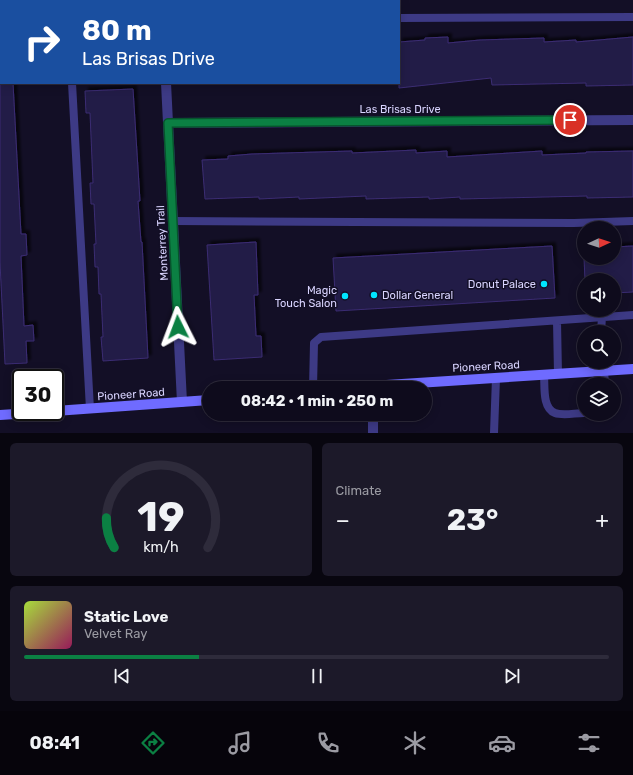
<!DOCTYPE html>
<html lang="en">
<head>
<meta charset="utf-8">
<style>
	:root { --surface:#0e0b1c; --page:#1c1929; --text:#f1f3f6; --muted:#9b9ba3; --line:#2e2b3b; --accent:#0b8043 }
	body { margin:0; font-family:Rubik,sans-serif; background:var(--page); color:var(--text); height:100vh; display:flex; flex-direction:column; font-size:15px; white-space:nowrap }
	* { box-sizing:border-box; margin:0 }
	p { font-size:13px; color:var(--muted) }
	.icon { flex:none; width:22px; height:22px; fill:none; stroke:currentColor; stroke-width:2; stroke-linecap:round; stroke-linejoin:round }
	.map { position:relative; height:433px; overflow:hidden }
	.sheet { display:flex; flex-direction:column; gap:10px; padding:10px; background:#08060f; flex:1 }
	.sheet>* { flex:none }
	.top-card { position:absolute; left:0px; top:0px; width:400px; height:84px; box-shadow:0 2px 10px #0003,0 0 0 1px var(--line); background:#1a4fa0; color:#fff; overflow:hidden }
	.needle { width:26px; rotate:87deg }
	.fabs { position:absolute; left:577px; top:221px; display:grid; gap:8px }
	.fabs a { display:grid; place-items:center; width:44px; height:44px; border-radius:50%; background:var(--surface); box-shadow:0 2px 10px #0003,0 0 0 1px var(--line); font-size:20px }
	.speed { position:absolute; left:12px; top:369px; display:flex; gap:8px; font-size:20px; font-weight:700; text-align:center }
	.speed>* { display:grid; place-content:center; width:52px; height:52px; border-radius:50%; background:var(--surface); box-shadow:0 2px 10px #0003,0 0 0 1px var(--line); line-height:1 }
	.speed .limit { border:2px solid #111; border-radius:6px; background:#fff; color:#111 }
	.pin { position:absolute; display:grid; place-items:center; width:34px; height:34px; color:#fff; margin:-17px; border:2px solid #fff; border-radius:50%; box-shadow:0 1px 4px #0007 }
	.me { position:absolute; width:44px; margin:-22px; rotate:357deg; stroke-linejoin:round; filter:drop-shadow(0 0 3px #0008) }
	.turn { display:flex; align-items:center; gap:14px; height:84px; padding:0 16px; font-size:18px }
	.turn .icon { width:52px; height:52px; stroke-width:2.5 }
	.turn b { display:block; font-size:28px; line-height:34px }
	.big { font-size:30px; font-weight:700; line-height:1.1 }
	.sheet .card { flex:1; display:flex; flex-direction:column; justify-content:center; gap:6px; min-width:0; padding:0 14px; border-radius:6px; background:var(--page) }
	.sheet .dial { align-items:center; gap:0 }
	.dial svg { height:104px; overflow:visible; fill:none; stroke:var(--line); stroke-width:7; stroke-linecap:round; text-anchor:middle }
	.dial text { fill:var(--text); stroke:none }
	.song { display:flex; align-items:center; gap:12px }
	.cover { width:48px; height:48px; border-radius:6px; background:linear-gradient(135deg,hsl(80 70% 55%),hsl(330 70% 35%)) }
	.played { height:4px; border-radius:2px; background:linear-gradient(90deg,var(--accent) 30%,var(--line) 30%) }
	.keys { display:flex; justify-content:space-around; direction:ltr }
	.heat { display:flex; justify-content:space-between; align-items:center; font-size:22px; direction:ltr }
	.sheet .tiles { flex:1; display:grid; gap:10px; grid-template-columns:1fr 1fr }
	.card:last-child { grid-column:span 2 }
	.trip { position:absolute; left:202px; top:381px; width:230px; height:40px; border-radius:20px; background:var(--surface); box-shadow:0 2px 10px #0003,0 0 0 1px var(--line); font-weight:700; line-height:40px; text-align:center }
	.tab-bar { display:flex; height:64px; justify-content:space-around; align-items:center; background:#06040b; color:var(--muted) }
	.tab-bar .icon { width:28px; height:28px }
	.tab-bar .active { color:var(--accent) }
	.tab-bar b { font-size:18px; color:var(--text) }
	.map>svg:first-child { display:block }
	.building { fill:#241b47; stroke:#3b2d73; filter:url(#shadow) }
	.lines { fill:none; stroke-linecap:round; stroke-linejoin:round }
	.service { stroke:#3d3a85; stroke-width:8 }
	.minor { stroke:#3d3a85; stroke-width:10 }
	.secondary { stroke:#6f6bff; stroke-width:10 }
	.route-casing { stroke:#07532c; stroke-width:10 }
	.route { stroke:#0b8043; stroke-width:7 }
	.poi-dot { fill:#00e5ff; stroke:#130f26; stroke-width:1.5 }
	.labels { text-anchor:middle; stroke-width:3; stroke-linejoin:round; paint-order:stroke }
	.street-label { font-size:11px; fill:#d9d4ff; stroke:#130f26 }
	.poi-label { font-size:11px; fill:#d9d4ff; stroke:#130f26; text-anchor:end }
</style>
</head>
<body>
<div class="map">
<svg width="633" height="433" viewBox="0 0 633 433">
	<defs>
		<filter id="shadow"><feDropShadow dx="3.5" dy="-3.5" stdDeviation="1" flood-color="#0009"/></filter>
	</defs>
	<rect width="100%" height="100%" fill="#130f26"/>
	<!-- building -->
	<path class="building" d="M448,37V43L480,40L544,38V42L576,40V42L633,37V85L586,86V83L492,85L491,78L399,88V42L425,40V38Z
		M0,83H13L21,234H26L27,255L21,256L24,326L33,325L34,341H26L27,363L5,364L0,263Z
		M133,89L140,201H138L141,242H142L148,358L103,361L101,337H103L101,294H99L98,267H95L94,244H96L94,204H91L90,183H93L90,113H86L85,91Z
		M416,150V153L447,151V157L542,151V155L586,153V152L633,151V197L587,198V196L460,199V197L429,199V197L366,199V196L299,199V197L259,199V197L205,199L202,160L228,159V156L252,154L352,151V153Z
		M256,242L258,295H254L256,336H261L262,357L214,360L207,245Z
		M552,246L555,298L336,311L333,258Z
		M633,246V292L614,293V280H585L584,258H614V247Z"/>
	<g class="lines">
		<!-- service -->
		<path class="service" d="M67,0V1
			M399,18L633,17
			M72,83L90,409
			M173,221L574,223L633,221
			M557,321L558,374
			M601,332L602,317
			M601,371V362
			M604,371L605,384
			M544,375C545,386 542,408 555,413C563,416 575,413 584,413
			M313,388L314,343L321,337L633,315
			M494,433L496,378"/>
		<!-- minor -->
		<path class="minor" d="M161,0V1
			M166,83L182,402
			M168,123L633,120
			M373,433V414"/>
		<!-- secondary -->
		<path class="secondary" d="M340,388L633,369
			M55,411L209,400
			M0,415L45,412"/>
	</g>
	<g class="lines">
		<defs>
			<path id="route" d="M178,327L168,123L570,120"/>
		</defs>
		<!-- route casing -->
		<use href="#route" class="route-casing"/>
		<!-- route -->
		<use href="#route" class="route"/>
	</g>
	<!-- markers -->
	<g class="poi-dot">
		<circle cx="544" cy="284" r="4"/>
		<circle cx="374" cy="295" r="4"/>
		<circle cx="345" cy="296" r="4"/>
	</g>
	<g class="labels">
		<!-- street labels -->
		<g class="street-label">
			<text x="400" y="113">Las Brisas Drive</text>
			<text transform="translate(162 243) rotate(-93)" y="4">Monterrey Trail</text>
			<text transform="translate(486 366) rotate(-3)" y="4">Pioneer Road</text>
			<text transform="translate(131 394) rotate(-4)" y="4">Pioneer Road</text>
		</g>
		<!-- poi labels -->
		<g class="poi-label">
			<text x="536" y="288">Donut Palace</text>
			<text x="337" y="294">Magic<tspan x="337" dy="13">Touch Salon</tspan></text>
			<text x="382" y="299" text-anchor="start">Dollar General</text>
		</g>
	</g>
</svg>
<div class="fabs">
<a><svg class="needle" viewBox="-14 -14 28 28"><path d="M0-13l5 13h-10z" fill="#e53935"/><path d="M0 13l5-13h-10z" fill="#9b9ba3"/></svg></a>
<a><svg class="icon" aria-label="sound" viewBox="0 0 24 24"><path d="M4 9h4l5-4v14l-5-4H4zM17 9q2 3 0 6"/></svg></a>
<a><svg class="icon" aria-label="search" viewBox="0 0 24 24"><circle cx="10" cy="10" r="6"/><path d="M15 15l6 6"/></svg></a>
<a><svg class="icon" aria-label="layers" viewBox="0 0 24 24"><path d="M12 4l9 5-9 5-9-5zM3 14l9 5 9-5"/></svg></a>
</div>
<div class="speed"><div class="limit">30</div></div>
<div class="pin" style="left:570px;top:120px;background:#d93025"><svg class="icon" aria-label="arrive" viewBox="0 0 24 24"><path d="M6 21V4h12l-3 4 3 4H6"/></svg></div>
<svg class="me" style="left:178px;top:327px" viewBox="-20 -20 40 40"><path d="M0-17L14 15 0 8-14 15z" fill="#0b8043" stroke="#fff" stroke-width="4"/></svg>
<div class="trip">08:42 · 1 min · 250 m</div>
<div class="top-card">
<div class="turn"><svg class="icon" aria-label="right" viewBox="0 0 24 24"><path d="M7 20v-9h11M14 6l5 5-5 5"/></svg><div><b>80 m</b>Las Brisas Drive</div></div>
</div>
</div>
<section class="sheet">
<div class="tiles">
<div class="card dial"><svg viewBox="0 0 100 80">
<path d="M14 69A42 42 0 1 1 86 69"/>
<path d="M14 69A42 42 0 0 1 8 46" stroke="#0b8043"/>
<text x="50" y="56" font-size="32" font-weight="700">19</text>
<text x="50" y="72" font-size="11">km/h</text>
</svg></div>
<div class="card"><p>Climate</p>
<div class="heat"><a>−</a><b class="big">23°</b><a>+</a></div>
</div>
<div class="card">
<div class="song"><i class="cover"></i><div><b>Static Love</b><p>Velvet Ray</p></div></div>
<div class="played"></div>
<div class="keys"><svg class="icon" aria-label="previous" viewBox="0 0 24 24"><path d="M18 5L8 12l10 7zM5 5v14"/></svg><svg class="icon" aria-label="pause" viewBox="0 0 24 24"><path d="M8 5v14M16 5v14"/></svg><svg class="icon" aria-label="next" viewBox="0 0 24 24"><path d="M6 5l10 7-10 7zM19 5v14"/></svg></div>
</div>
</div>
</section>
<nav class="tab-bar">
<b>08:41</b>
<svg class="icon active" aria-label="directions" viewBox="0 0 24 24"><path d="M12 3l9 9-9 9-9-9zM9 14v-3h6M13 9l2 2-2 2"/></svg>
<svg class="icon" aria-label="music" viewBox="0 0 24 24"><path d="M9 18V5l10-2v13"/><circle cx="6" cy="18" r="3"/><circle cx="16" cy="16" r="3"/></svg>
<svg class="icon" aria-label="phone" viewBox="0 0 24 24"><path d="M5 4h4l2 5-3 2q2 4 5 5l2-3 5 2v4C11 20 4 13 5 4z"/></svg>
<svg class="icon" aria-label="climate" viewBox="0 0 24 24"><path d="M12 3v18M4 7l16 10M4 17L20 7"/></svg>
<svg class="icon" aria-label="car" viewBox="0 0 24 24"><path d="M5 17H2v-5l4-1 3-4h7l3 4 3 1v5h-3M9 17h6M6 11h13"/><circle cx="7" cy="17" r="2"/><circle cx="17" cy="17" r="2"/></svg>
<svg class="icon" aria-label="filters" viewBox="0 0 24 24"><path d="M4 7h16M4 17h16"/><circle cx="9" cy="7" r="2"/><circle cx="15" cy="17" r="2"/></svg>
</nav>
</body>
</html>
